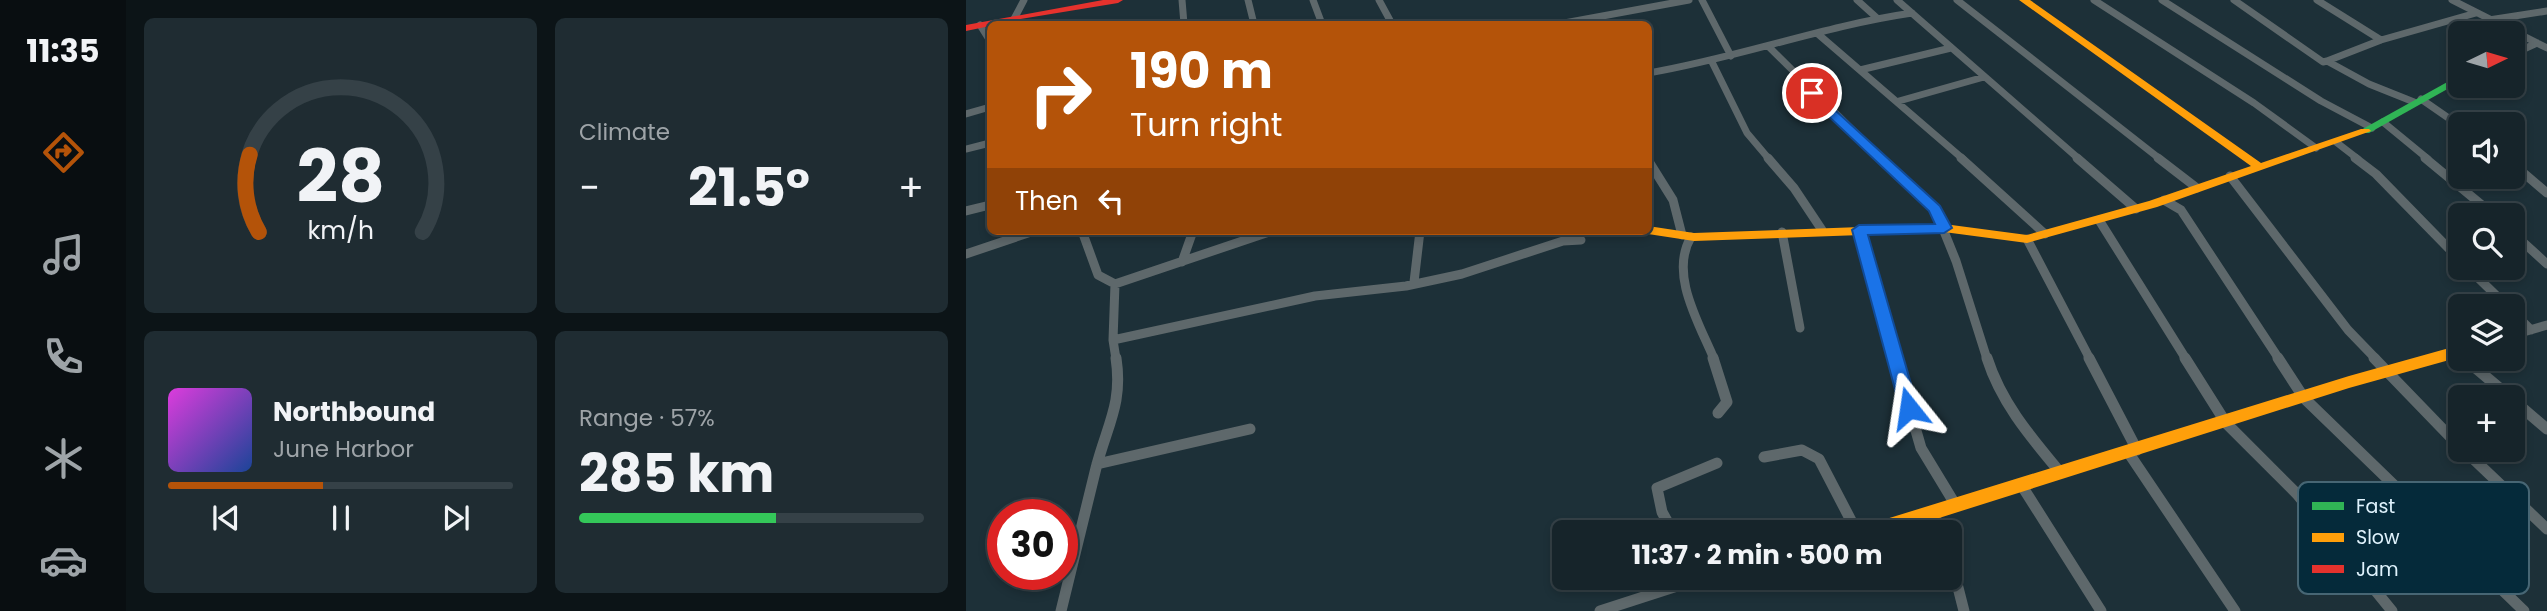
<!DOCTYPE html>
<html lang="en">
<head>
<meta charset="utf-8">
<style>
	:root { --surface:#16242a; --page:#1f2c32; --text:#f1f3f6; --muted:#9ea4a8; --line:#354147; --accent:#b45309 }
	body { margin:0; font-family:Poppins,sans-serif; background:var(--page); color:var(--text); height:100vh; display:flex; flex-direction:column; font-size:26px; white-space:nowrap }
	* { box-sizing:border-box; margin:0 }
	p { font-size:23px; color:var(--muted) }
	.icon { flex:none; width:38px; height:38px; fill:none; stroke:currentColor; stroke-width:2; stroke-linecap:round; stroke-linejoin:round }
	.map { position:relative; flex:1; overflow:hidden }
	.side { display:flex; flex-direction:column; gap:18px; padding:18px; background:#0c1417; width:840px }
	.side>* { flex:none }
	.top-card { position:absolute; left:21px; top:21px; width:665px; height:214px; border-radius:10px; box-shadow:0 4px 10px #0003,0 0 0 2px var(--line); background:#b45309; color:#fff; overflow:hidden }
	.needle { width:46px; rotate:85deg }
	.buttons { position:absolute; left:1482px; top:21px; display:grid; gap:14px }
	.buttons a { display:grid; place-items:center; width:77px; height:77px; border-radius:10px; background:var(--surface); box-shadow:0 4px 10px #0003,0 0 0 2px var(--line); font-size:35px }
	.speed { position:absolute; left:21px; top:499px; display:flex; gap:14px; font-size:35px; font-weight:700; text-align:center }
	.speed>* { display:grid; place-content:center; width:91px; height:91px; border-radius:50%; background:var(--surface); box-shadow:0 4px 10px #0003,0 0 0 2px var(--line); line-height:1 }
	.speed .limit { border:10px solid #d22; background:#fff; color:#111 }
	.pin { position:absolute; display:grid; place-items:center; width:60px; height:60px; color:#fff; margin:-30px; border:4px solid #fff; border-radius:50%; box-shadow:0 2px 7px #0007 }
	.me { position:absolute; width:77px; margin:-38px; rotate:345deg; stroke-linejoin:round; filter:drop-shadow(0 0 5px #0008) }
	.turn { display:flex; align-items:center; gap:24px; height:147px; padding:0 28px; font-size:32px }
	.turn .icon { width:91px; height:91px; stroke-width:2.5 }
	.turn b { display:block; font-size:49px; line-height:60px }
	.then { display:flex; align-items:center; height:66px; padding:0 28px; background:#0003; gap:14px; font-size:26px }
	.big { font-size:52px; font-weight:700; line-height:1.1 }
	.side .tile { flex:1; display:flex; flex-direction:column; justify-content:center; gap:10px; min-width:0; padding:0 24px; border-radius:10px; background:var(--page) }
	.side .dial { align-items:center; gap:0 }
	.dial svg { height:182px; overflow:visible; fill:none; stroke:var(--line); stroke-width:7; stroke-linecap:round; text-anchor:middle }
	.dial text { fill:var(--text); stroke:none }
	.song { display:flex; align-items:center; gap:21px }
	.cover { width:84px; height:84px; border-radius:10px; background:linear-gradient(135deg,hsl(300 70% 55%),hsl(220 70% 35%)) }
	.played { height:7px; border-radius:4px; background:linear-gradient(90deg,var(--accent) 45%,var(--line) 45%) }
	.keys { display:flex; justify-content:space-around; direction:ltr }
	.heat { display:flex; justify-content:space-between; align-items:center; font-size:38px; direction:ltr }
	.charge { height:10px; border-radius:5px; background:linear-gradient(90deg,#34c759 57%,var(--line) 0) }
	.side .tiles { flex:1; display:grid; gap:18px; grid-template-columns:repeat(2,1fr) }
	.trip { position:absolute; left:586px; top:520px; width:410px; height:70px; border-radius:10px; background:var(--surface); box-shadow:0 4px 10px #0003,0 0 0 2px var(--line); font-weight:700; line-height:70px; text-align:center }
	main { display:flex; flex:1; min-height:0 }
	.menu { display:flex; flex-direction:column; width:126px; justify-content:space-around; align-items:center; background:#090e11; color:var(--muted) }
	.menu .icon { width:49px; height:49px }
	.menu .active { color:var(--accent) }
	.menu b { font-size:32px; color:var(--text) }
	.map>svg:first-child { display:block }
	.lines { fill:none; stroke-linecap:round; stroke-linejoin:round }
	.street-far2 { stroke:#5e686b; stroke-width:7 }
	.street-far1 { stroke:#5e686b; stroke-width:9 }
	.street { stroke:#5e686b; stroke-width:11 }
	.fast { fill:#30b455; fill-rule:evenodd }
	.slow { fill:#ff9f0a; fill-rule:evenodd }
	.jam { fill:#e5322d; fill-rule:evenodd }
	.route { fill:#1a73e8; stroke:#114b97; stroke-width:2 }
	.key { fill:#052a3a; stroke:#476674; stroke-width:2 }
	.key-label { font-size:19px; fill:#e0f3fd }
</style>
</head>
<body>
<main>
<nav class="menu">
<b>11:35</b>
<svg class="icon active" aria-label="directions" viewBox="0 0 24 24"><path d="M12 3l9 9-9 9-9-9zM9 14v-3h6M13 9l2 2-2 2"/></svg>
<svg class="icon" aria-label="music" viewBox="0 0 24 24"><path d="M9 18V5l10-2v13"/><circle cx="6" cy="18" r="3"/><circle cx="16" cy="16" r="3"/></svg>
<svg class="icon" aria-label="phone" viewBox="0 0 24 24"><path d="M5 4h4l2 5-3 2q2 4 5 5l2-3 5 2v4C11 20 4 13 5 4z"/></svg>
<svg class="icon" aria-label="climate" viewBox="0 0 24 24"><path d="M12 3v18M4 7l16 10M4 17L20 7"/></svg>
<svg class="icon" aria-label="car" viewBox="0 0 24 24"><path d="M5 17H2v-5l4-1 3-4h7l3 4 3 1v5h-3M9 17h6M6 11h13"/><circle cx="7" cy="17" r="2"/><circle cx="17" cy="17" r="2"/></svg>
</nav>
<section class="side">
<div class="tiles">
<div class="tile dial"><svg viewBox="0 0 100 80">
<path d="M14 69A42 42 0 1 1 86 69"/>
<path d="M14 69A42 42 0 0 1 10 35" stroke="#b45309"/>
<text x="50" y="56" font-size="32" font-weight="700">28</text>
<text x="50" y="72" font-size="11">km/h</text>
</svg></div>
<div class="tile"><p>Climate</p>
<div class="heat"><a>−</a><b class="big">21.5°</b><a>+</a></div>
</div>
<div class="tile">
<div class="song"><i class="cover"></i><div><b>Northbound</b><p>June Harbor</p></div></div>
<div class="played"></div>
<div class="keys"><svg class="icon" aria-label="previous" viewBox="0 0 24 24"><path d="M18 5L8 12l10 7zM5 5v14"/></svg><svg class="icon" aria-label="pause" viewBox="0 0 24 24"><path d="M8 5v14M16 5v14"/></svg><svg class="icon" aria-label="next" viewBox="0 0 24 24"><path d="M6 5l10 7-10 7zM19 5v14"/></svg></div>
</div>
<div class="tile"><p>Range · 57%</p><b class="big">285 km</b><div class="charge"></div></div>
</div>
</section>
<div class="map">
<svg width="1581" height="611" viewBox="0 0 1581 611">
	<rect width="100%" height="100%" fill="#1d3038"/>
	<g class="lines">
		<!-- street-far2 -->
		<path class="street-far2" d="M216,0L218,24
			M282,0L288,24
			M347,0L356,24
			M413,0L426,24
			M736,0L765,56
			M891,0L911,18
			M931,0L1113,159
			M991,0L1194,159
			M1128,0L1288,103L1350,148
			M1196,0L1355,101L1406,128
			M1268,0L1357,62L1361,61L1403,84L1448,102
			M1351,0L1415,40
			M1486,0L1581,48
			M48,19L58,0
			M1523,20L1581,11
			M593,24L723,0
			M14,25L24,41
			M852,34L997,159
			M802,46L916,159
			M1547,54L1571,43
			M1361,61L1415,40L1510,13
			M746,62L781,133L803,159
			M894,70L985,48
			M682,73C771,58 857,26 946,13
			M1455,99L1494,126
			M933,101L1018,77
			M0,114L24,107
			M1417,122L1462,159
			M1370,142L1392,159
			M0,149L24,143"/>
		<!-- street-far1 -->
		<path class="street-far1" d="M802,158L828,188L856,230
			M914,158L969,209L990,261L1021,359
			M995,158L1079,234
			M1111,158L1170,209
			M1192,158L1231,188
			M1389,158L1410,174L1494,260
			M1459,158L1528,215
			M682,160L707,200L716,235
			M1547,164L1581,193
			M1264,176L1382,330L1410,359
			M1198,200L1215,210L1313,359
			M0,211L24,205
			M1133,220L1220,359
			M893,230L930,359
			M116,231L132,275L149,284L147,340L150,359
			M816,232L834,328
			M1547,233L1581,264
			M725,237C703,274 733,323 748,359
			M1061,239L1124,359
			M0,254L68,231
			M216,262L227,231
			M1502,268L1541,306
			M448,282L454,231
			M149,284L306,231
			M1547,312L1565,330
			M1547,335L1581,325
			M147,340L349,296L440,286L496,274L597,241L615,240"/>
		<!-- street -->
		<path class="street" d="M747,358L761,402L752,413
			M929,358L955,448L989,504
			M1021,358C1035,402 1063,435 1093,471
			M1123,358L1171,450
			M1219,358L1260,423L1331,494L1426,611
			M1312,358L1338,398L1558,611
			M1408,358L1494,447
			M1499,359L1544,397
			M1547,400L1581,429
			M1498,450L1581,529
			M1162,452L1269,611
			M798,457L836,450L853,459L891,532
			M131,464L284,429
			M1056,486L1135,611
			M968,514L975,532
			M707,532L696,512L691,488L751,463
			M984,556L998,611
			M95,611C107,563 118,516 130,468C141,425 157,404 150,358
			M634,611L736,578"/>
		<!-- fast -->
		<path class="fast" d="M1494,75V82L1403,133H1395L1393,131Z"/>
		<!-- slow -->
		<path class="slow" d="M1053,0H1064L1295,163L1395,129H1403L1405,131L1191,207L1061,243L978,232L728,241L682,234L676,231H682V226L728,233L978,224L1061,235L1183,201L1285,166Z
			M1494,345V357L1383,388L929,532H895L898,526L904,524L1383,376Z"/>
		<!-- jam -->
		<path class="jam" d="M137,0H157L152,3L24,24V26L0,31V25Z"/>
	</g>
	<!-- route -->
	<path class="route" d="M846,89L974,206L986,228L978,233L902,235L952,408L943,416L934,408L886,230L893,225L969,224L963,211L841,96L840,93Z"/>
	<!-- legend -->
	<rect x="1332" y="482" width="231" height="112" rx="10" class="key"/>
	<rect x="1346" y="502" width="32" height="8" fill="#30b455"/>
	<rect x="1346" y="533" width="32" height="9" fill="#ff9f0a"/>
	<rect x="1346" y="565" width="32" height="8" fill="#e5322d"/>
	<g class="key-label">
		<text x="1390" y="513">Fast</text>
		<text x="1390" y="544">Slow</text>
		<text x="1390" y="576">Jam</text>
	</g>
</svg>
<div class="buttons">
<a><svg class="needle" viewBox="-14 -14 28 28"><path d="M0-13l5 13h-10z" fill="#e53935"/><path d="M0 13l5-13h-10z" fill="#9ea4a8"/></svg></a>
<a><svg class="icon" aria-label="sound" viewBox="0 0 24 24"><path d="M4 9h4l5-4v14l-5-4H4zM17 9q2 3 0 6"/></svg></a>
<a><svg class="icon" aria-label="search" viewBox="0 0 24 24"><circle cx="10" cy="10" r="6"/><path d="M15 15l6 6"/></svg></a>
<a><svg class="icon" aria-label="layers" viewBox="0 0 24 24"><path d="M12 4l9 5-9 5-9-5zM3 14l9 5 9-5"/></svg></a>
<a>+</a>
</div>
<div class="speed"><div class="limit">30</div></div>
<div class="pin" style="left:846px;top:93px;background:#d93025"><svg class="icon" aria-label="arrive" viewBox="0 0 24 24"><path d="M6 21V4h12l-3 4 3 4H6"/></svg></div>
<svg class="me" style="left:943px;top:408px" viewBox="-20 -20 40 40"><path d="M0-17L14 15 0 8-14 15z" fill="#1a73e8" stroke="#fff" stroke-width="4"/></svg>
<div class="trip">11:37 · 2 min · 500 m</div>
<div class="top-card">
<div class="turn"><svg class="icon" aria-label="right" viewBox="0 0 24 24"><path d="M7 20v-9h11M14 6l5 5-5 5"/></svg><div><b>190 m</b>Turn right</div></div>
<div class="then">Then<svg class="icon" aria-label="left" viewBox="0 0 24 24"><path d="M17 20v-9H6M10 6l-5 5 5 5"/></svg></div>
</div>
</div>
</main>
</body>
</html>
